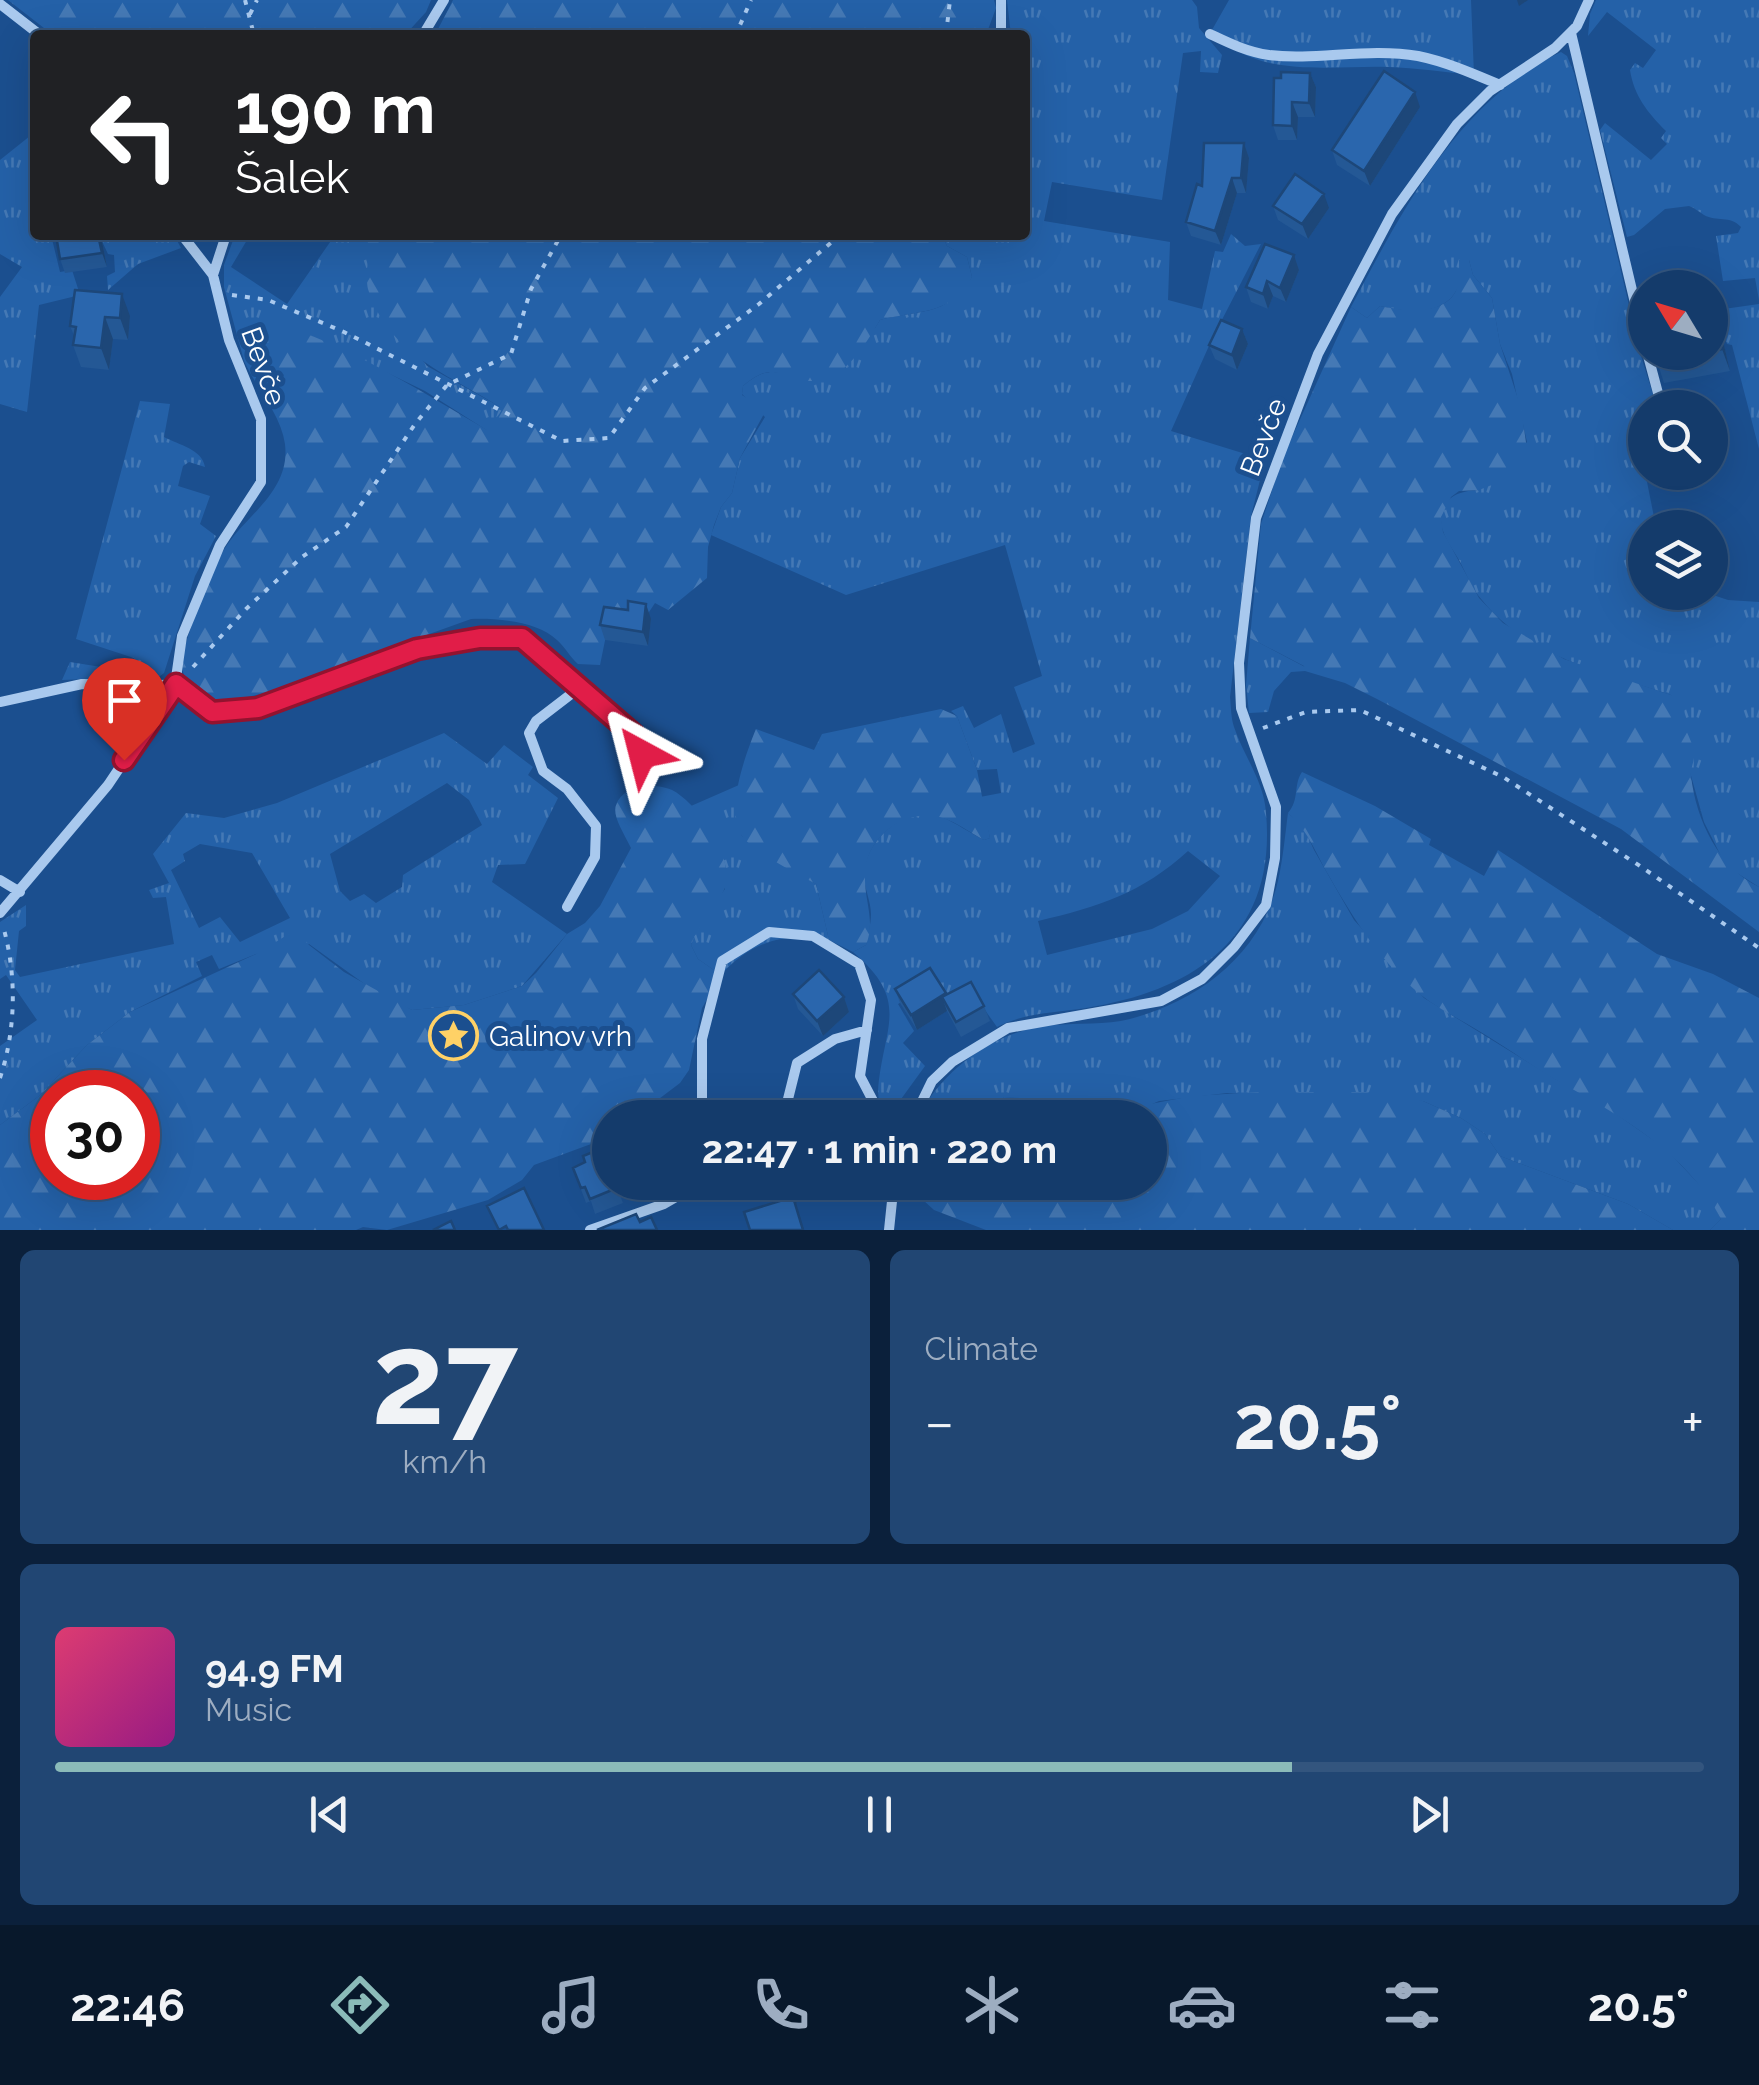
<!DOCTYPE html>
<html lang="en">
<head>
<meta charset="utf-8">
<style>
	:root { --surface:#143b6b; --page:#214673; --text:#f1f3f6; --muted:#9dadc1; --line:#33557e; --accent:#8bbbb9 }
	body { margin:0; font-family:Raleway,sans-serif; background:var(--page); color:var(--text); height:100vh; display:flex; flex-direction:column; font-size:38px; white-space:nowrap }
	* { box-sizing:border-box; margin:0 }
	p { font-size:32px; color:var(--muted) }
	.icon { flex:none; width:55px; height:55px; fill:none; stroke:currentColor; stroke-width:2; stroke-linecap:round; stroke-linejoin:round }
	.map { position:relative; height:1230px; overflow:hidden }
	.drawer { display:flex; flex-direction:column; gap:20px; padding:20px; background:#0b203b; flex:1 }
	.drawer>* { flex:none }
	.hud { position:absolute; left:30px; top:30px; width:1000px; height:210px; border-radius:10px; box-shadow:0 10px 40px #0002,0 0 0 2px var(--line); background:#202124; color:#fff; overflow:hidden }
	.needle { width:65px; rotate:308deg }
	.tools { position:absolute; left:1628px; top:270px; display:grid; gap:20px }
	.tools a { display:grid; place-items:center; width:100px; height:100px; border-radius:50%; background:var(--surface); box-shadow:0 10px 40px #0002,0 0 0 2px var(--line); font-size:50px }
	.speed { position:absolute; left:30px; top:1070px; display:flex; gap:20px; font-size:50px; font-weight:700; text-align:center }
	.speed>* { display:grid; place-content:center; width:130px; height:130px; border-radius:50%; background:var(--surface); box-shadow:0 10px 40px #0002,0 0 0 2px var(--line); line-height:1 }
	.speed .limit { border:15px solid #d22; background:#fff; color:#111 }
	.pin { position:absolute; display:grid; place-items:center; width:85px; height:85px; color:#fff; margin:-102px -42px; border-radius:50% 50% 50% 0; rotate:-45deg; box-shadow:0 0 10px #0007 }
	.pin .icon { rotate:45deg }
	.me { position:absolute; width:110px; margin:-55px; rotate:322deg; stroke-linejoin:round; filter:drop-shadow(0 0 8px #0008) }
	.turn { display:flex; align-items:center; gap:35px; height:210px; padding:0 40px; font-size:45px }
	.turn .icon { width:130px; height:130px; stroke-width:2.5 }
	.turn b { display:block; font-size:70px; line-height:85px }
	.big { font-size:75px; font-weight:700; line-height:1.1 }
	.drawer .widget { flex:1; display:flex; flex-direction:column; justify-content:center; gap:15px; min-width:0; padding:0 35px; border-radius:15px; background:var(--page) }
	.drawer .dial { align-items:center; gap:0 }
	.dial b { font-size:130px; line-height:1 }
	.song { display:flex; align-items:center; gap:30px }
	.cover { width:120px; height:120px; border-radius:15px; background:linear-gradient(135deg,hsl(340 70% 55%),hsl(310 70% 35%)) }
	.played { height:10px; border-radius:5px; background:linear-gradient(90deg,var(--accent) 75%,var(--line) 75%) }
	.keys { display:flex; justify-content:space-around; direction:ltr }
	.heat { display:flex; justify-content:space-between; align-items:center; font-size:55px; direction:ltr }
	.drawer .tiles { flex:1; display:grid; gap:20px; grid-template-columns:1fr 1fr }
	.widget:last-child { grid-column:span 2 }
	.trip { position:absolute; left:592px; top:1100px; width:575px; height:100px; border-radius:50px; background:var(--surface); box-shadow:0 10px 40px #0002,0 0 0 2px var(--line); font-weight:700; line-height:100px; text-align:center }
	.dock { display:flex; height:160px; justify-content:space-around; align-items:center; background:#08182b; color:var(--muted) }
	.dock .icon { width:70px; height:70px }
	.dock .active { color:var(--accent) }
	.dock b { font-size:45px; color:var(--text) }
	.map>svg:first-child { display:block }
	.grass { fill:url(#grass-tufts); fill-rule:evenodd }
	.forest { fill:url(#forest-firs); fill-rule:evenodd }
	.lines { fill:none; stroke-linecap:round; stroke-linejoin:round }
	.path { stroke:#a9c9ee; stroke-width:4; stroke-dasharray:5 8; stroke-linecap:butt }
	.street { stroke:#a9c9ee; stroke-width:10 }
	.wall { fill:#245895 }
	.shaded-wall { fill:#1d4779 }
	.building { fill:#2a66ad; stroke:#1d4779; stroke-width:2.5 }
	.route-casing { stroke:#92132f; stroke-width:25 }
	.route { stroke:#e11d48; stroke-width:18 }
	.labels { text-anchor:middle; stroke-width:10; stroke-linejoin:round; paint-order:stroke }
	.street-label { font-size:28px; fill:#fff; stroke:#1b4f8f }
	.poi-label { font-size:28px; fill:#fff; stroke:#1b4f8f; text-anchor:start }
</style>
</head>
<body>
<div class="map">
<svg width="1759" height="1230" viewBox="0 0 1759 1230">
	<defs>
		<pattern id="grass-tufts" width="24" height="20" patternUnits="userSpaceOnUse" patternTransform="scale(2.5)"><rect width="24" height="20" fill="#2461a8"/><path d="M3 7l-1-3M5 7V3M7 7l1-3M15 17l-1-3M17 17v-4M19 17l1-3" fill="none" stroke="#4579b5"/></pattern>
		<pattern id="forest-firs" width="22" height="20" patternUnits="userSpaceOnUse" patternTransform="scale(2.5)"><rect width="22" height="20" fill="#2461a8"/><path d="M5 1l3.5 6h-7zM16 11l3.5 6h-7z" fill="#4579b5"/></pattern>
	</defs>
	<rect width="100%" height="100%" fill="#1b4f8f"/>
	<!-- grass -->
	<path class="grass" d="M1007,0H1192L1197,7L1199,28L1222,55L1218,73L1200,72L1201,51L1183,53L1162,200L1052,182L1044,221L1170,242L1168,300L1202,309L1215,251L1223,252L1231,234L1245,246L1261,244L1212,339L1171,431L1265,460L1251,516L1230,697C1231,707 1231,718 1234,727C1244,757 1264,781 1266,813C1277,936 1196,990 1086,1008C1054,1013 1027,1012 997,1027L975,996L953,1008L935,983L898,1004L914,1031L903,1043L925,1066L896,1106L886,1111L879,1103L878,1091C883,1026 912,1002 853,952L866,945C868,935 871,924 871,914C871,901 864,888 864,875C865,839 906,804 942,817C956,823 970,833 984,840L990,838L980,797L1001,793L997,769L977,770L957,716L951,711L963,706L974,728L1001,714L1013,753L1035,744L1014,687L1042,676L1005,545L846,595L711,535L721,507L732,493L740,458L765,417L742,394L743,386C758,373 768,369 788,374L875,328L880,320C922,308 944,319 972,277L967,257L947,246L942,235H1025V35H1011ZM1188,851L1220,876L1188,911L1152,929L1047,955L1038,921C1098,907 1142,893 1188,851Z
		M1229,0H1471L1474,75C1445,72 1417,68 1388,67C1330,65 1254,80 1212,30Z
		M1596,0H1759V300L1755,278L1723,281L1716,236L1738,233L1741,227C1730,215 1717,222 1704,215C1699,212 1695,208 1689,206L1665,209L1634,235L1627,237L1600,130L1605,123L1651,160L1667,144L1661,138L1666,131C1648,113 1634,96 1630,70L1635,63L1643,68L1656,50L1607,12L1588,36L1590,14Z
		M1561,52L1567,56L1574,73L1641,356L1657,407L1645,408V472L1656,527L1645,528V592L1707,593L1728,600L1759,602V887L1726,866L1704,822L1690,772L1694,755L1671,695C1606,673 1527,657 1482,600C1472,589 1466,573 1459,560C1452,548 1440,533 1441,518C1443,496 1460,491 1479,490L1527,442L1512,374L1500,344L1492,298L1473,275L1469,260C1464,272 1460,288 1451,298C1433,316 1401,311 1380,306L1367,318L1351,307C1402,211 1458,101 1561,52Z
		M35,132V235H51L60,272L72,270L80,295L39,305L27,412L0,404V297L22,267L0,254V160Z
		M99,235H174L181,248L138,264L108,290L107,276L115,272L114,255L108,254Z
		M235,235H250L231,267L287,304L335,235H367L371,253L368,288L427,366L504,409L488,431L425,391L309,335L267,336L244,361L224,287V265Z
		M1759,304V449L1732,345L1727,344L1723,333L1710,335V311Z
		M140,401L170,404L164,437C179,445 202,449 205,467L189,462L183,466L178,486L210,496L200,524L216,536L195,576L164,673L160,676L62,680L70,662L132,672L134,658L76,639Z
		M1250,638L1305,667V671L1291,672L1274,691L1268,712L1249,713L1246,685Z
		M444,733L487,764L504,745L533,767L528,775L558,798L525,864L498,865L492,882L567,934L522,986L464,1005L412,1010L380,995L309,944L256,954L219,969L212,955L196,962L202,976L130,1012L87,1045L39,1096L0,1125V1046L37,1020L6,975L0,979V922L26,905V926L19,931L15,970L20,977L174,944L166,897L153,898L149,890L169,883L153,854L186,813L224,818L277,803ZM447,783L469,800L482,825L403,875L402,887L376,903L364,894L350,901L340,891L330,854ZM200,844L252,853L290,918L240,942L220,917L199,928L171,870L185,861L183,854Z
		M739,785L737,824L742,836L816,884L829,940C786,932 751,941 721,975L698,959L691,945L697,927L725,889L691,806Z
		M1288,813L1303,826L1314,850L1354,920L1424,998L1555,1079L1596,1100L1666,1149L1708,1194L1721,1219L1710,1230H1673L1628,1204L1500,1156L1485,1134L1461,1118L1423,1101L1227,1093L1159,1101L1141,1109L1119,1110L1090,1103L1004,1097L995,1118C971,1117 949,1110 924,1107C951,1063 1001,1029 1054,1025C1079,1023 1106,1025 1130,1019C1199,1001 1261,954 1278,881C1283,859 1285,836 1288,813Z"/>
	<!-- forest -->
	<path class="forest" d="M8,0H431L426,12L405,35H53Z
		M453,0H994L996,8L986,35H435Z
		M367,235H942L947,246L967,257L972,277C953,316 915,310 880,320C866,343 844,383 810,381C778,379 775,359 743,386L742,395L766,410L740,458L732,493L721,507L714,525L708,547L707,578L668,610L655,603L647,615L611,611L600,665L578,664C570,657 565,647 557,640C538,621 496,618 471,619L265,693L213,705C199,695 182,683 182,664C182,644 211,574 221,555C241,517 291,494 285,444C281,415 256,387 244,361L267,336L288,327C360,352 422,392 487,430L503,409C451,375 389,356 368,289C365,278 370,251 367,235Z
		M1459,260H1469L1473,275L1492,298L1500,344L1521,408L1530,470L1479,490L1459,491L1451,497L1441,517L1443,532L1479,598L1503,623L1564,659L1671,695L1685,707C1681,732 1691,733 1694,753C1695,761 1690,768 1691,776C1696,820 1719,868 1759,887V932L1621,829L1377,699L1345,683L1305,671L1304,666L1250,638L1261,524L1283,457L1351,307L1367,318L1380,306C1403,311 1450,317 1458,285C1460,277 1459,268 1459,260Z
		M941,709L957,716L977,770L990,838L984,840C969,832 951,818 934,816C900,811 865,840 865,875C864,901 876,920 866,945L853,952L829,940L816,884C796,873 756,854 742,836C724,813 746,753 756,729L814,750L822,734Z
		M1302,772L1375,806L1431,839L1429,845L1484,876L1498,850L1657,954L1713,974L1759,998V1230H1710L1721,1219C1687,1152 1619,1115 1556,1080C1530,1065 1505,1046 1479,1031C1460,1019 1438,1009 1421,995C1380,961 1355,921 1329,876C1316,854 1308,830 1288,813C1300,799 1293,785 1302,772Z
		M640,784C650,786 664,786 672,790C699,804 737,860 724,890C715,910 698,923 691,945L698,959L721,975L702,1008L689,1070L680,1083L635,1117L610,1118V1137L534,1165L522,1180L488,1200L387,1230L363,1227L356,1230H0V1125L39,1096L87,1045L130,1012L256,954L297,929L309,945L344,972L412,1010L464,1005L522,986L536,973L567,934L585,923L600,906L631,848C615,816 602,803 640,784ZM52,1092H138V1178H52Z
		M1259,1092H1383L1423,1101L1461,1118L1485,1134L1500,1156L1628,1204L1673,1230H986L934,1210L922,1199L919,1183L1150,1182V1118L995,1117L1004,1097L1090,1103L1119,1110L1192,1096Z"/>
	<g class="lines">
		<!-- path -->
		<path class="path" d="M245,0L254,35
			M250,14L257,0
			M733,35L737,32L751,0
			M946,35L950,0
			M232,295L268,300L344,332L562,441L609,438L645,388L759,304L840,235
			M193,667L246,609L302,557L346,527L415,424L447,385L511,354L531,289L561,235
			M1263,728L1306,712L1360,710L1503,777L1640,866L1759,948
			M0,1078C16,1030 17,975 3,926"/>
		<!-- street -->
		<path class="street" d="M0,4L40,35
			M1571,33L1645,345
			M1210,34C1229,43 1247,52 1269,55C1316,61 1368,47 1418,56C1447,62 1474,74 1500,85
			M423,35L444,0
			M1001,35V0
			M213,275L226,235
			M1647,352L1662,408
			M0,702L82,684L175,685L212,712L258,708L417,649L480,637L523,638L634,735L649,774
			M0,880L20,892
			M567,907L595,857L596,826L567,789L543,771L529,733L536,721L579,688
			M0,913L108,785L175,685L182,636L220,545L261,482V419L229,340L213,275L182,235
			M785,1111L797,1063L835,1039L867,1030
			M702,1118V1039L722,961L769,932L813,936L859,964L871,1000L860,1076L882,1118
			M914,1118L932,1081L952,1062L1008,1028L1161,1001L1202,979L1234,947L1266,905L1275,858L1276,807L1241,708L1239,663L1256,518L1318,354L1392,214L1457,124L1490,91L1555,48L1577,26L1589,0
			M590,1230L664,1204L702,1182
			M889,1230L894,1182"/>
	</g>
	<!-- wall -->
	<path class="wall" d="M1310,73L1316,87L1315,117H1298L1297,140H1278L1273,125L1281,78Z
		M1420,107L1370,186L1337,165L1332,150Z
		M1244,143L1249,158L1246,193H1237L1221,245L1191,236L1186,222L1202,186Z
		M1273,206L1329,208L1308,239L1278,220Z
		M101,235L107,267L65,273L60,259Z
		M1294,255L1299,270L1286,302L1273,296L1268,309L1251,302L1246,287Z
		M75,290L130,316L128,340L113,339L109,370L81,367L73,345L75,338L70,326Z
		M1710,306L1720,328L1730,371L1664,383L1654,352H1710Z
		M1242,329L1248,344L1237,370L1215,359L1209,345Z
		M651,619L648,646L605,640L600,625Z
		M895,989L947,995L984,1006L990,1021L961,1037L947,1011L917,1030L900,1003Z
		M793,994L844,997L849,1012L823,1036L798,1009Z
		M573,1168L610,1182H619L620,1186L617,1187L623,1203L595,1214L591,1201L586,1203Z
		M759,1185L800,1186L796,1205L765,1199Z"/>
	<!-- shaded-wall -->
	<path class="shaded-wall" d="M1517,0H1528L1519,6Z
		M1310,73L1316,87L1315,117L1309,103Z
		M1415,92L1420,107L1370,186L1364,171Z
		M1292,102L1298,117L1297,140L1292,126Z
		M1244,143L1249,158L1246,193L1241,178Z
		M1232,178L1237,193L1221,245L1215,231Z
		M1324,194L1329,208L1308,239L1302,224Z
		M98,235L101,236L107,267L102,253Z
		M1294,255L1299,270L1286,302L1280,288Z
		M1267,281L1273,296L1268,309L1263,294Z
		M122,294L130,316L128,340L120,318Z
		M1712,306L1720,328L1730,371L1722,349Z
		M105,317L113,339L109,370L101,348Z
		M1242,329L1248,344L1237,370L1232,355Z
		M646,604L651,619L648,646L643,632Z
		M946,993L951,1008L942,997L947,1011L917,1030L911,1015Z
		M844,997L849,1012L823,1036L817,1021Z
		M793,1182H799L800,1186L796,1205L804,1230H803L791,1192Z"/>
	<!-- building -->
	<path class="building" d="M1384,71L1415,92L1364,171L1332,150Z
		M1281,72L1310,73L1309,103L1292,102V126L1273,125L1274,78H1281Z
		M1204,143H1244L1241,178H1232L1215,231L1186,222L1197,184L1202,186Z
		M1295,174L1324,194L1302,224L1273,206Z
		M56,235H98L102,253L60,259Z
		M1265,244L1294,255L1280,288L1267,281L1263,294L1246,287Z
		M75,290L122,294L120,318L105,317L101,348L73,345L76,327L70,326Z
		M1710,306H1712L1722,349L1710,352Z
		M1221,320L1242,329L1232,355L1209,345Z
		M1654,352H1705L1656,361Z
		M628,601L646,604L643,632L600,625L604,607L628,610Z
		M930,968L946,993L911,1015L895,989Z
		M819,970L844,997L817,1021L793,994Z
		M971,982L984,1006L956,1022L942,997Z
		M660,1111L666,1118H654Z
		M605,1147L610,1158V1182H615L617,1188L590,1199L585,1187L581,1188L573,1168L585,1162L583,1156Z
		M760,1182H793L791,1192L759,1185Z
		M524,1188L544,1230H508L506,1226L499,1230L487,1206Z
		M793,1197L803,1230H750L744,1212Z
		M636,1214L640,1222L651,1217L657,1230H597Z
		M451,1221L455,1230H433Z"/>
	<g class="lines">
		<defs>
			<path id="route" d="M124,760L176,684L212,712L258,708L417,649L480,638H522L634,735L642,754"/>
		</defs>
		<!-- route casing -->
		<use href="#route" class="route-casing"/>
		<!-- route -->
		<use href="#route" class="route"/>
	</g>
	<!-- icons -->
	<defs>
		<symbol id="sight-ring" viewBox="-11 -11 22 22"><circle r="9.5" fill="#1b4f8f" stroke="#ffd166" stroke-width="1.5"/><path d="M0-6L1.8-2.2L6-1.7L2.9 1.2L3.7 5.4L0 3.3L-3.7 5.4L-2.9 1.2L-6-1.7L-1.8-2.2Z" fill="#ffd166"/></symbol>
	</defs>
	<g fill-rule="evenodd">
		<use href="#sight-ring" x="426" y="1008" width="55" height="55"/>
	</g>
	<g class="labels">
		<!-- street labels -->
		<g class="street-label">
			<text transform="translate(264 366) rotate(70)" y="10">Bevče</text>
			<text transform="translate(1263 437) rotate(-69)" y="10">Bevče</text>
		</g>
		<!-- poi labels -->
		<g class="poi-label">
			<text x="489" y="1046">Galinov vrh</text>
		</g>
	</g>
</svg>
<div class="tools">
<a><svg class="needle" viewBox="-14 -14 28 28"><path d="M0-13l5 13h-10z" fill="#e53935"/><path d="M0 13l5-13h-10z" fill="#9dadc1"/></svg></a>
<a><svg class="icon" aria-label="search" viewBox="0 0 24 24"><circle cx="10" cy="10" r="6"/><path d="M15 15l6 6"/></svg></a>
<a><svg class="icon" aria-label="layers" viewBox="0 0 24 24"><path d="M12 4l9 5-9 5-9-5zM3 14l9 5 9-5"/></svg></a>
</div>
<div class="speed"><div class="limit">30</div></div>
<div class="pin" style="left:124px;top:760px;background:#d93025"><svg class="icon" aria-label="arrive" viewBox="0 0 24 24"><path d="M6 21V4h12l-3 4 3 4H6"/></svg></div>
<svg class="me" style="left:642px;top:754px" viewBox="-20 -20 40 40"><path d="M0-17L14 15 0 8-14 15z" fill="#e11d48" stroke="#fff" stroke-width="4"/></svg>
<div class="trip">22:47 · 1 min · 220 m</div>
<div class="hud">
<div class="turn"><svg class="icon" aria-label="left" viewBox="0 0 24 24"><path d="M17 20v-9H6M10 6l-5 5 5 5"/></svg><div><b>190 m</b>Šalek</div></div>
</div>
</div>
<section class="drawer">
<div class="tiles">
<div class="widget dial"><b>27</b><p>km/h</p></div>
<div class="widget"><p>Climate</p>
<div class="heat"><a>−</a><b class="big">20.5°</b><a>+</a></div>
</div>
<div class="widget">
<div class="song"><i class="cover"></i><div><b>94.9 FM</b><p>Music</p></div></div>
<div class="played"></div>
<div class="keys"><svg class="icon" aria-label="previous" viewBox="0 0 24 24"><path d="M18 5L8 12l10 7zM5 5v14"/></svg><svg class="icon" aria-label="pause" viewBox="0 0 24 24"><path d="M8 5v14M16 5v14"/></svg><svg class="icon" aria-label="next" viewBox="0 0 24 24"><path d="M6 5l10 7-10 7zM19 5v14"/></svg></div>
</div>
</div>
</section>
<nav class="dock">
<b>22:46</b>
<svg class="icon active" aria-label="directions" viewBox="0 0 24 24"><path d="M12 3l9 9-9 9-9-9zM9 14v-3h6M13 9l2 2-2 2"/></svg>
<svg class="icon" aria-label="music" viewBox="0 0 24 24"><path d="M9 18V5l10-2v13"/><circle cx="6" cy="18" r="3"/><circle cx="16" cy="16" r="3"/></svg>
<svg class="icon" aria-label="phone" viewBox="0 0 24 24"><path d="M5 4h4l2 5-3 2q2 4 5 5l2-3 5 2v4C11 20 4 13 5 4z"/></svg>
<svg class="icon" aria-label="climate" viewBox="0 0 24 24"><path d="M12 3v18M4 7l16 10M4 17L20 7"/></svg>
<svg class="icon" aria-label="car" viewBox="0 0 24 24"><path d="M5 17H2v-5l4-1 3-4h7l3 4 3 1v5h-3M9 17h6M6 11h13"/><circle cx="7" cy="17" r="2"/><circle cx="17" cy="17" r="2"/></svg>
<svg class="icon" aria-label="filters" viewBox="0 0 24 24"><path d="M4 7h16M4 17h16"/><circle cx="9" cy="7" r="2"/><circle cx="15" cy="17" r="2"/></svg>
<b>20.5°</b>
</nav>
</body>
</html>
